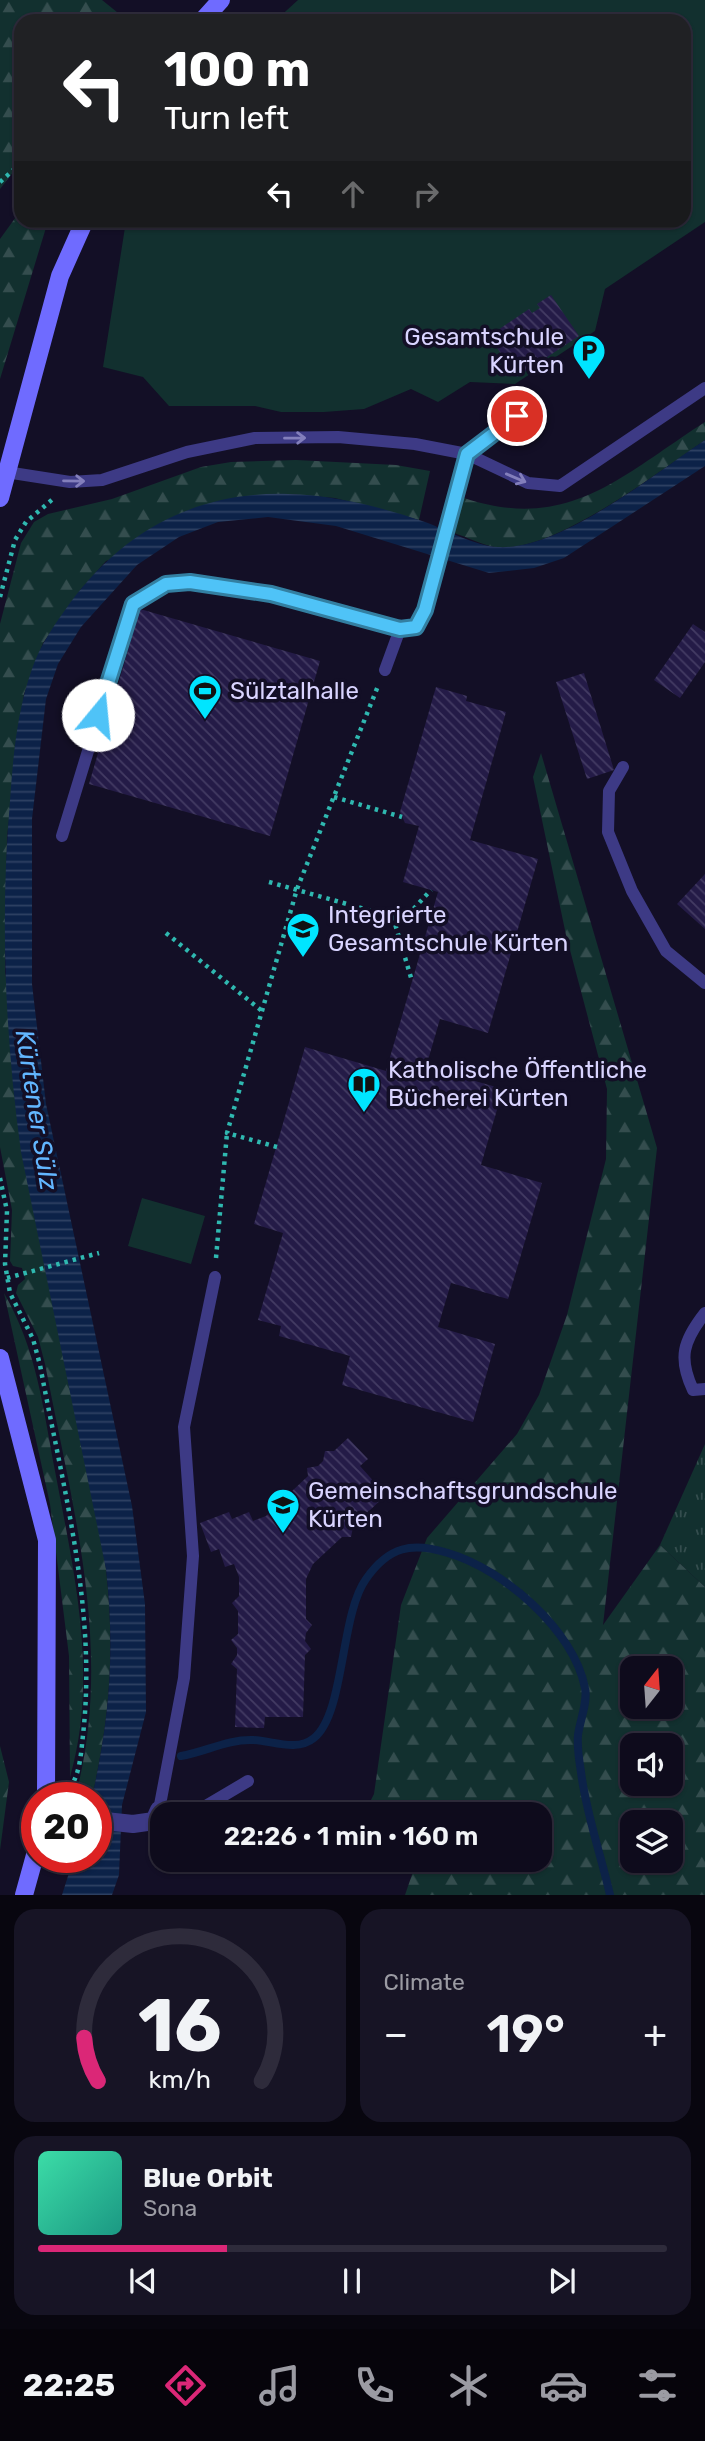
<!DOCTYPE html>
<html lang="en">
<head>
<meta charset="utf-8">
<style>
	:root { --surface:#0e0b1c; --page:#171425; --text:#f1f3f6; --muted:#9b9ba3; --line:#2e2b3b; --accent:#db2777 }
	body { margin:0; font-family:Rubik,sans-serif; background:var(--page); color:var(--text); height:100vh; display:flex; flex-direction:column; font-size:26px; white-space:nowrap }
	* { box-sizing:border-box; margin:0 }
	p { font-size:23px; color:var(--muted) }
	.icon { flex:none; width:38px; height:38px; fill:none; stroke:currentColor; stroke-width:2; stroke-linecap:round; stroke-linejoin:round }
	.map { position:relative; height:1895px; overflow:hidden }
	.side { display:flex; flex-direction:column; gap:14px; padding:14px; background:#08060f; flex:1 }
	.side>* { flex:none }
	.guide { position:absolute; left:14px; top:14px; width:677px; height:214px; border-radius:21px; box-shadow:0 2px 5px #0004,0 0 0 2px var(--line); background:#202124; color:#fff; overflow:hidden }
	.needle { width:46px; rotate:17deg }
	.buttons { position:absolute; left:620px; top:1656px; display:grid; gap:14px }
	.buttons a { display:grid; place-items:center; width:63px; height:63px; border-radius:14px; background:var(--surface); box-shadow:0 2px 5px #0004,0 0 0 2px var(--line); font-size:35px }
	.speed { position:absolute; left:21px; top:1782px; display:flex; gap:14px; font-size:35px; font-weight:700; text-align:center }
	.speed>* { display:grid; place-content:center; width:91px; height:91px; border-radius:50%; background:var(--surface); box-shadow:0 2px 5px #0004,0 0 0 2px var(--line); line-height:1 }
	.speed .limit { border:10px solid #d22; background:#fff; color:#111 }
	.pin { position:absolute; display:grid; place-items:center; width:60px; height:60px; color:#fff; margin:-30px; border:4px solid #fff; border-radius:50%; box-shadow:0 2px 7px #0007 }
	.me { position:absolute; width:77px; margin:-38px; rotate:17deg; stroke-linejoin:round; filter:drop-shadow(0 0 5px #0008) }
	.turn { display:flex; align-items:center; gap:24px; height:147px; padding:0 35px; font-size:32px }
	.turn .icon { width:91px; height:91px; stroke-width:2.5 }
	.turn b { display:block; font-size:49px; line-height:60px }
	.lanes { display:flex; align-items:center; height:66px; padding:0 35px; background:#0003; justify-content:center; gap:35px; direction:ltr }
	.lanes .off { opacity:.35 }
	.big { font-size:52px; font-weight:600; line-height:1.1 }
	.side .card { flex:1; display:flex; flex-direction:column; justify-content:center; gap:10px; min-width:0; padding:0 24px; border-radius:21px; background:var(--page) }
	.side .dial { align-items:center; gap:0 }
	.dial svg { height:182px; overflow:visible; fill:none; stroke:var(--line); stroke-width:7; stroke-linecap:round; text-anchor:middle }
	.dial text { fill:var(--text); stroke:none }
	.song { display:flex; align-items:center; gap:21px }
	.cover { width:84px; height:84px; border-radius:10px; background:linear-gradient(135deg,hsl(160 70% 55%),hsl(170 70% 35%)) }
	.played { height:7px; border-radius:4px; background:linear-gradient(90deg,var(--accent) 30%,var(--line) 30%) }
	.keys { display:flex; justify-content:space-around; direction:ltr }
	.heat { display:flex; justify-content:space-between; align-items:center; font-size:38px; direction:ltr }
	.side .tiles { flex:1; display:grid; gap:14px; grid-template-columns:1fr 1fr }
	.card:last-child { grid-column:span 2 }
	.trip { position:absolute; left:150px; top:1802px; width:402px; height:70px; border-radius:21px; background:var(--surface); box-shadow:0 2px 5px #0004,0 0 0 2px var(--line); font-weight:600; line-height:70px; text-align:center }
	.tab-bar { display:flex; height:112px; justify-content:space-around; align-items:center; background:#06040b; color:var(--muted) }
	.tab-bar .icon { width:49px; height:49px }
	.tab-bar .current { color:var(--accent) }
	.tab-bar b { font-size:32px; color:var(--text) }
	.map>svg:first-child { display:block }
	.grass { fill:url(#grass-tufts) }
	.forest { fill:url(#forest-firs); fill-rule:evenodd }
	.pitch { fill:#12302f }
	.water { fill:url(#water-rules) }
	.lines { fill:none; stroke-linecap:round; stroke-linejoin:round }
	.stream { stroke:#0c2248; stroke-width:8 }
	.building { fill:url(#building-back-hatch) }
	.path { stroke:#2fb8b0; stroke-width:4.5; stroke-dasharray:3.5 5; stroke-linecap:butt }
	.lane { stroke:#3d3a85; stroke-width:12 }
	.street { stroke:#3d3a85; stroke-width:18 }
	.secondary { stroke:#6f6bff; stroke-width:18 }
	.oneway { stroke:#837fbc }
	.route-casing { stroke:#337fa1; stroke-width:18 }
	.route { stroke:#4fc3f7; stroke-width:12 }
	.labels { text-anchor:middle; stroke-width:7; stroke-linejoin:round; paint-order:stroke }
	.poi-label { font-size:24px; fill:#d9d4ff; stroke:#130f26; text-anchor:start }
	.water-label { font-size:26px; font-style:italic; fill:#62b6ff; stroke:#130f26 }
</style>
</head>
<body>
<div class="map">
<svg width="705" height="1895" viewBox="0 0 705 1895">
	<defs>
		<pattern id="grass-tufts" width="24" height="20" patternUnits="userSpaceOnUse" patternTransform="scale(1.75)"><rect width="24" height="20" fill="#12302f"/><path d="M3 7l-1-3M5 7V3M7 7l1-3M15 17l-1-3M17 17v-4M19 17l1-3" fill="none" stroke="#344d4e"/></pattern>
		<pattern id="forest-firs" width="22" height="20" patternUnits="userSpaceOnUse" patternTransform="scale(1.75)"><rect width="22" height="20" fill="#12302f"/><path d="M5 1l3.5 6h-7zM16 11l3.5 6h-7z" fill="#344d4e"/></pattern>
		<pattern id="water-rules" width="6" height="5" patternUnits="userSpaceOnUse" patternTransform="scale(1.75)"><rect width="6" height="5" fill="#0c2248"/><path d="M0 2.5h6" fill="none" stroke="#2f4163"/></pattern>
		<pattern id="building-back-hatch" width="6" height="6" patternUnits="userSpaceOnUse" patternTransform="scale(1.75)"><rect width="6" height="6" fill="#241b47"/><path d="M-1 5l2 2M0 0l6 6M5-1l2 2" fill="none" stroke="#433b63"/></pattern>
	</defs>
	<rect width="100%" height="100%" fill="#130f26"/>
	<!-- grass -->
	<path class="grass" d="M705,1444V1587L660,1545Z"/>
	<!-- forest -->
	<path class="forest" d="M0,0H102L128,21H21V162L0,189Z
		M21,210V220L48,221L0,379V239Z
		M705,422V440C658,472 552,555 495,547C482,545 467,537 454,533L464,498C569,533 622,475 705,422Z
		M296,460L396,465L430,471L419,520L335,498L288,494L106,561L81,589L43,643L24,694L7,837L5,972L106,1569C115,1651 110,1717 92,1797H79L76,1794C114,1650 72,1506 45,1364L38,1337L16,1293L18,1285L25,1279L22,1268L13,1266L10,1261L12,1210L0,1147V624L21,543L34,522L48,514L112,499L201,467L231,462Z
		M541,753L657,1148L603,1625L660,1545L705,1587V1895H405L417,1860H541V1815L365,1812L374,1794L401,1605L427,1538L517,1434L539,1395L567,1315L606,1159L607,1089L566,935L533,777ZM632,1668H670V1706H632ZM632,1745H670V1783H632ZM632,1822H670V1860H632Z
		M4,1293C37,1350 43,1408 55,1471C74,1572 99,1676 70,1777L69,1656L50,1504Z
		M0,1746L9,1782L0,1850Z"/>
	<!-- pitch -->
	<path class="pitch" d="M298,0H705V222L605,289L595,331L515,384L470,382L438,402L411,389L364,409L324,412H281L255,406H169L143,377L103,367L126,221L684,220V21H275Z
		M142,1198L205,1216L191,1264L128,1246Z"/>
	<!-- water -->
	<path class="water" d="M705,440V466L564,558L534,568L489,573L336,526L268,517L218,522L179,537L137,565L81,627L58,664L46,699L32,819V984L46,1104L132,1506L145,1604L146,1712L122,1805L119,1875L112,1895H62L74,1857H96V1797H92C110,1717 115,1650 106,1569L21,1152C5,1036 0,918 10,801C13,757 17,711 32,669C40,645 55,624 70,603C123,531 197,491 288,494C335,495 381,507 425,522C447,530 475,546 498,547C560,551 654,474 705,440Z"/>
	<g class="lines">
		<!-- stream -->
		<path class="stream" d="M181,1756C205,1752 228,1739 253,1740C273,1741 297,1752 314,1738C345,1713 340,1615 366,1579C389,1546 412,1542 448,1553C503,1569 574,1630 585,1688C588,1702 580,1720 578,1735C577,1746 579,1760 581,1772C586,1813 601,1855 610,1895"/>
	</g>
	<!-- building -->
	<path class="building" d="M551,295L579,336L517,377L489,336L529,309L532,313L540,308L537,304Z
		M140,609L320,661L270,836L89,784Z
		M693,624L705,632V662L680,698L654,680Z
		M584,673L614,770L587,779L556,682Z
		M436,687L467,696L466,701L506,712L470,840L538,859L488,1033L440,1019L426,1067L503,1089L481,1165L542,1183L508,1299L451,1283L438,1327L495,1344L473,1422L342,1385L350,1356L279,1336L281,1326L258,1320L283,1233L254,1224L305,1047L386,1071L438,892L403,882L419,826L405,823L400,812Z
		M705,874V929L677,904Z
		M348,1438L368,1459L360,1466L386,1495L368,1512V1520L358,1522L353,1527L351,1537H342L313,1564L306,1579V1619L312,1625L306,1633L305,1641L311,1649L305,1655L303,1717H265L264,1728L235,1727L237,1669L231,1664L237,1655V1648L231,1640L238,1634V1611L232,1603L239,1596V1577L234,1564L225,1567L219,1549L211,1552L200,1523L229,1512L232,1519L249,1512L253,1521L266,1516L280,1502V1493L291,1492L308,1476L307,1468L318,1466L323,1461L325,1451H334Z"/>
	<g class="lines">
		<!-- path -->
		<path class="path" d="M0,182L21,163
			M0,597L15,540L26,522L54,498
			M334,797L402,817
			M269,882L393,917H406L431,890
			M393,917L412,981
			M166,933L262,1011
			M277,1147L227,1133L297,889L378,686
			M0,1178L7,1211L5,1264L10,1293L33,1339L40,1365C63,1488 97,1610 83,1735C81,1753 80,1778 67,1791
			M216,1258L227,1133
			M7,1278L99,1253"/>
		<!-- lane -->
		<path class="lane" d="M6,472L70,482L102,480L187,452L255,438L338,437L415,444L467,454L528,483L560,486L705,388
			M385,670L400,629
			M623,767L609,791L608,832L632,891L666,951L705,983
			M62,836L133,604L166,584L190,582L271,594L400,629L416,627L425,610L467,454L517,416
			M705,1313C683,1341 678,1358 693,1390L705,1389
			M159,1810L184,1678L193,1556L184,1427L215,1277
			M183,1815L194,1813L248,1781"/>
		<!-- street -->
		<path class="street" d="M96,1820L133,1824L154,1821L159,1810"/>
		<!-- secondary -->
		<path class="secondary" d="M202,21L221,0
			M0,498L60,276L85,220
			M0,1358L47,1540L46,1797
			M24,1895L37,1848"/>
	</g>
	<!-- one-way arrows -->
	<defs><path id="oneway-shaft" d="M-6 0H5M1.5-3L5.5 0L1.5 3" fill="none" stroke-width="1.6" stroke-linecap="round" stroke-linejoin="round" transform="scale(1.75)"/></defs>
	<g class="oneway">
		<use href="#oneway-shaft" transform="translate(295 438) rotate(-1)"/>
		<use href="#oneway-shaft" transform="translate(516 478) rotate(23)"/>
		<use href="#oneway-shaft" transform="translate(74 481) rotate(1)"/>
	</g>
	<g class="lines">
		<defs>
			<path id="route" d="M98,715L133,604L166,584L190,582L271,594L400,629L416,627L425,610L467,454L517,416"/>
		</defs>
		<!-- route casing -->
		<use href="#route" class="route-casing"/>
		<!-- route -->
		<use href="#route" class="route"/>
	</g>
	<!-- icons -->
	<defs>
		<symbol id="parking-pin" viewBox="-11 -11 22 30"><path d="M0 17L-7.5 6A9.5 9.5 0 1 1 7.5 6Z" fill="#00e5ff" stroke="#130f26"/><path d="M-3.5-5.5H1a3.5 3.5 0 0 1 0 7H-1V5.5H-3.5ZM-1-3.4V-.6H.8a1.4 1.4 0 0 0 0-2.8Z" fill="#111"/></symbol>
		<symbol id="stadium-pin" viewBox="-11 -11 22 30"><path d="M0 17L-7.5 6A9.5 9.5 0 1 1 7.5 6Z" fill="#00e5ff" stroke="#130f26"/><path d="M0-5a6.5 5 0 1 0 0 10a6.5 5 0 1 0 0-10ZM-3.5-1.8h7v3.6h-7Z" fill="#111"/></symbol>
		<symbol id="school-pin" viewBox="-11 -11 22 30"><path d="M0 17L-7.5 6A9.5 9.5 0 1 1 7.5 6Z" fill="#00e5ff" stroke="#130f26"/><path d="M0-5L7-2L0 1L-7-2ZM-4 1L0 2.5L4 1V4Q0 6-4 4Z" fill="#111"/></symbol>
		<symbol id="library-pin" viewBox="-11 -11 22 30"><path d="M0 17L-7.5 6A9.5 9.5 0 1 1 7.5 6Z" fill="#00e5ff" stroke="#130f26"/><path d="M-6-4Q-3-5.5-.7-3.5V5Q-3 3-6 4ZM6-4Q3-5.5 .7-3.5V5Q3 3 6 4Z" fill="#111"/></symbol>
	</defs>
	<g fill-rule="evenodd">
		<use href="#parking-pin" x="570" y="332" width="38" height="52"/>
		<use href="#stadium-pin" x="186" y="672" width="38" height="52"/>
		<use href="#school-pin" x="284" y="910" width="38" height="52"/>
		<use href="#library-pin" x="345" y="1065" width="38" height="52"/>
		<use href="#school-pin" x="264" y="1486" width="38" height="52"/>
	</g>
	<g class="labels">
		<!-- poi labels -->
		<g class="poi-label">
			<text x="564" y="345" text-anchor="end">Gesamtschule<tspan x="564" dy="28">Kürten</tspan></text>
			<text x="230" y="699">Sülztalhalle</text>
			<text x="328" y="923">Integrierte<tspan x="328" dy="28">Gesamtschule Kürten</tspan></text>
			<text x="388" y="1078">Katholische Öffentliche<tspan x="388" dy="28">Bücherei Kürten</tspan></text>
			<text x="308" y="1499">Gemeinschaftsgrundschule<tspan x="308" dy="28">Kürten</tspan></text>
		</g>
		<!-- water labels -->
		<g class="water-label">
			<text transform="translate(37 1110) rotate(81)" y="9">Kürtener Sülz</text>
		</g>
	</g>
</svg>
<div class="buttons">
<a><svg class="needle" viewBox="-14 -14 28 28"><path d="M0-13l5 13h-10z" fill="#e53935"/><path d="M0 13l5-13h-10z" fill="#9b9ba3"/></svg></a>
<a><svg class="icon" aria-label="sound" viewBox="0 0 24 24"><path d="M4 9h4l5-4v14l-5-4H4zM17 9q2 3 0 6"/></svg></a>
<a><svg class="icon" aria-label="layers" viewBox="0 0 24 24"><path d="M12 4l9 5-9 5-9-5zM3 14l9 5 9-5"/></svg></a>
</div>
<div class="speed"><div class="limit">20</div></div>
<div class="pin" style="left:517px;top:416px;background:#d93025"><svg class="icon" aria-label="arrive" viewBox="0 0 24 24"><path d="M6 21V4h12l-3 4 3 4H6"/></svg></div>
<svg class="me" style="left:98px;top:715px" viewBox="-20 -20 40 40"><circle r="19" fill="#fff"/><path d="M0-13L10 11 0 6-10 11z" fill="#4fc3f7"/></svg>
<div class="trip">22:26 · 1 min · 160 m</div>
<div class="guide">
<div class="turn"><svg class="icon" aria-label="left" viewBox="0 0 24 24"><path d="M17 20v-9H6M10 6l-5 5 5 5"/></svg><div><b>100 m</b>Turn left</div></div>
<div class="lanes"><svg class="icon" aria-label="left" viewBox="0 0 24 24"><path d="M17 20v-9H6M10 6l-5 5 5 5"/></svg><svg class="icon off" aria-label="ahead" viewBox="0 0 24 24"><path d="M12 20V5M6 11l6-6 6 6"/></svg><svg class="icon off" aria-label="right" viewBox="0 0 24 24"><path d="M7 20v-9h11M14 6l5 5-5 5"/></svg></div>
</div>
</div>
<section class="side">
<div class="tiles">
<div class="card dial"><svg viewBox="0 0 100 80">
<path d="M14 69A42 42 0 1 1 86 69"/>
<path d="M14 69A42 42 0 0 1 8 50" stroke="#db2777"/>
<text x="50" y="56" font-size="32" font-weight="700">16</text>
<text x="50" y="72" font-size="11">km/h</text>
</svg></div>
<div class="card"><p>Climate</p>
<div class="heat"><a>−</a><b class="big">19°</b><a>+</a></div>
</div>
<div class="card">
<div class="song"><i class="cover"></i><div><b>Blue Orbit</b><p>Sona</p></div></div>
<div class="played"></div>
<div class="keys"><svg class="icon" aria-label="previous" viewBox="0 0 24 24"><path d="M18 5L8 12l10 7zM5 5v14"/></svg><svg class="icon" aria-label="pause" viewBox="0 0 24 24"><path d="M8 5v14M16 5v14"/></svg><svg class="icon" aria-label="next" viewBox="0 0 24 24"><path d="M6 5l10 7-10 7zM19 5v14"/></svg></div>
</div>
</div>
</section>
<nav class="tab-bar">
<b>22:25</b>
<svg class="icon current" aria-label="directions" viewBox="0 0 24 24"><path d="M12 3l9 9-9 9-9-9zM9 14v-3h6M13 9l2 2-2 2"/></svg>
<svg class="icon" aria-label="music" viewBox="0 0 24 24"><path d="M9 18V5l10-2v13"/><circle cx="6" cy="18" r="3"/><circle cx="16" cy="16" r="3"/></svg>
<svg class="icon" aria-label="phone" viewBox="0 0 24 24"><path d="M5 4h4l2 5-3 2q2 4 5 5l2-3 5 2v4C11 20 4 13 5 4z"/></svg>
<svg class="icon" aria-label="climate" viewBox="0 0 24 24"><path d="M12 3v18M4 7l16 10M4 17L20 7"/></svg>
<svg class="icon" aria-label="car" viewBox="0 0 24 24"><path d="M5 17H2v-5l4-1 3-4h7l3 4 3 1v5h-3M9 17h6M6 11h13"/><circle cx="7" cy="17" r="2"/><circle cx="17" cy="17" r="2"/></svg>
<svg class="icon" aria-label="filters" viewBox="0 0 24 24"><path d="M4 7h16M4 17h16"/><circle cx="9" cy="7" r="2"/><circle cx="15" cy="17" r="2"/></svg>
</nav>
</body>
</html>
